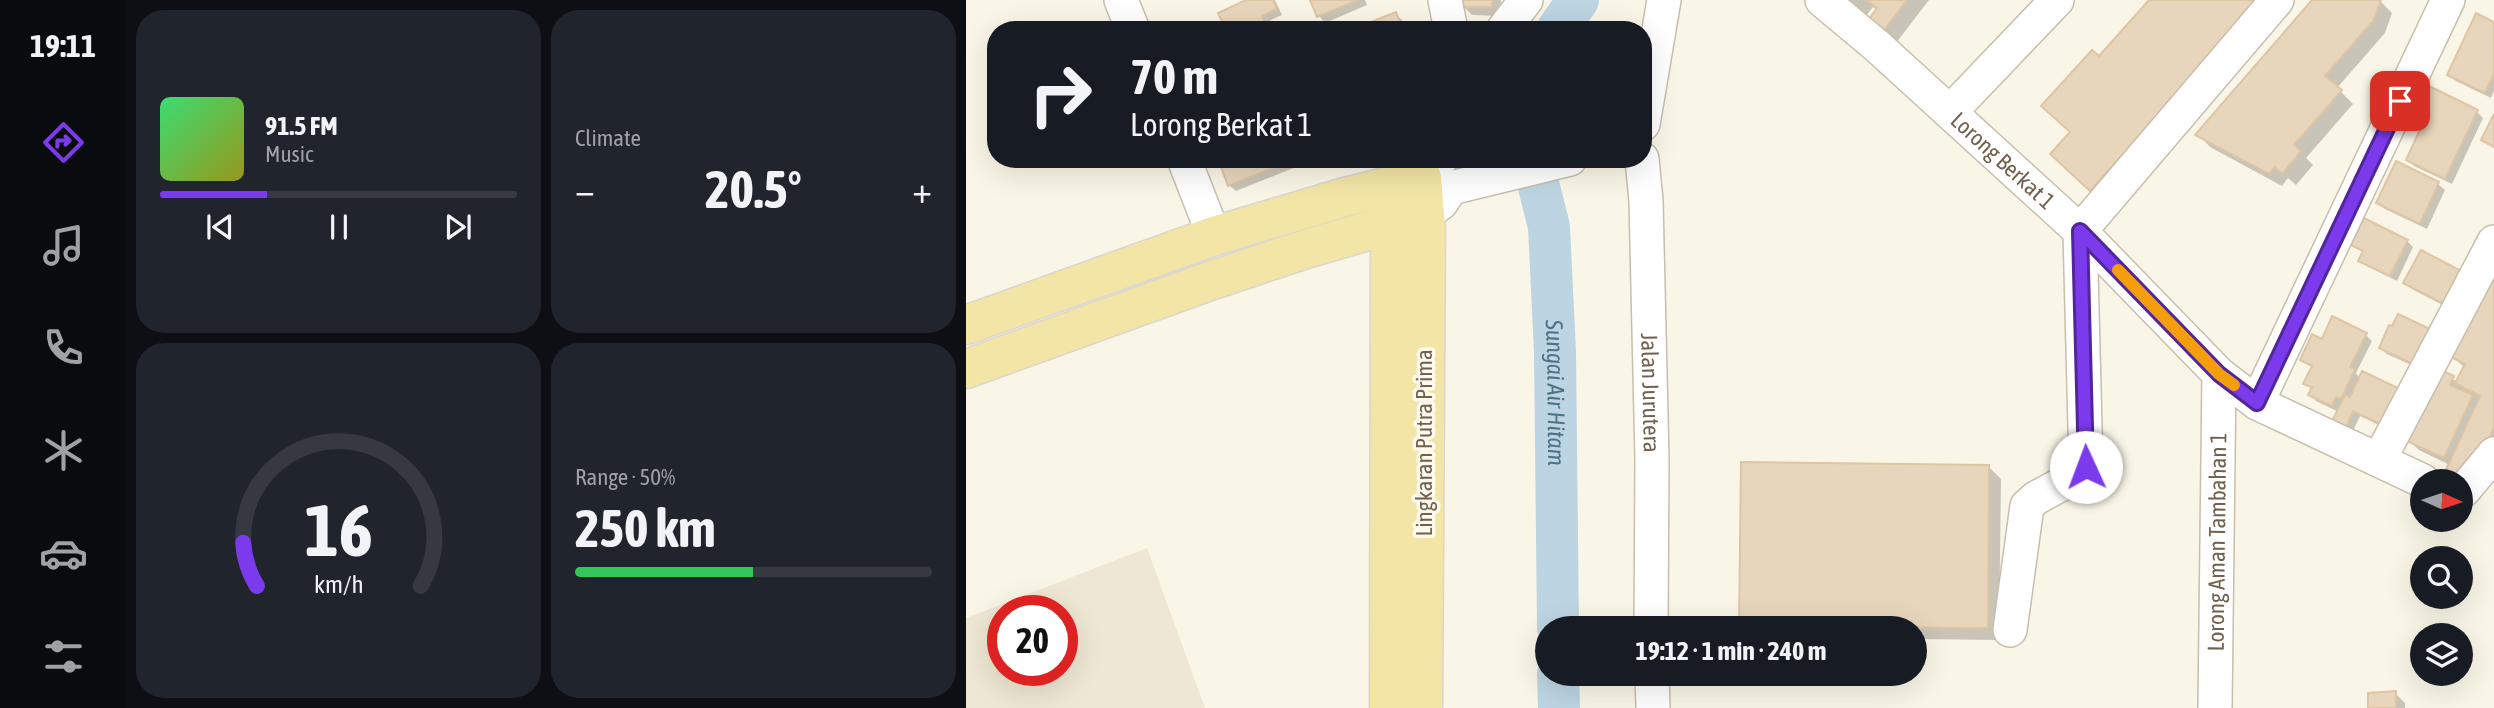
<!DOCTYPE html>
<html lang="en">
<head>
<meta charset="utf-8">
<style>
	:root { --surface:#171b24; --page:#20242c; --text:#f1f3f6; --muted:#9ea1a6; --line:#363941; --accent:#7c3aed }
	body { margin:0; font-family:"Asap Condensed",sans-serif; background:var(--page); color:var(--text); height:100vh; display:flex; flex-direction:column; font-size:26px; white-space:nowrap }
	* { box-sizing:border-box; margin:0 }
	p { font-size:23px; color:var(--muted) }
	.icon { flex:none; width:38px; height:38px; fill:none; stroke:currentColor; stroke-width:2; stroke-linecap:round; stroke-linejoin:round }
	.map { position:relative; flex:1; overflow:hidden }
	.details { display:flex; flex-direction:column; gap:10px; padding:10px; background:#0d0f14; width:840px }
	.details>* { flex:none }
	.guide { position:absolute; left:21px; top:21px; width:665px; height:147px; border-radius:28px; box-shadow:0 7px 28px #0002; background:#171b24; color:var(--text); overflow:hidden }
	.needle { width:46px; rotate:93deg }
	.controls { position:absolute; left:1444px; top:469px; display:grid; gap:14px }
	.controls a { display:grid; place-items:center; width:63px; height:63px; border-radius:50%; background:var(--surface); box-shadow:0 7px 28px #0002; font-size:35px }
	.speed { position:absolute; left:21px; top:595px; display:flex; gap:14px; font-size:35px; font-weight:700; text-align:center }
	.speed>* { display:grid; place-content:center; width:91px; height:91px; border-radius:50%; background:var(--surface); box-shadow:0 7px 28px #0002; line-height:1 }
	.speed .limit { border:10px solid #d22; background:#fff; color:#111 }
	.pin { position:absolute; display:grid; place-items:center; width:60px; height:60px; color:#fff; margin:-30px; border-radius:14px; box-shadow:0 4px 10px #0006 }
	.me { position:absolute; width:77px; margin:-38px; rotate:358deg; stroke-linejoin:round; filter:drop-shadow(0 0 5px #0008) }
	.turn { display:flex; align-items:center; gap:24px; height:147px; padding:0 28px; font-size:32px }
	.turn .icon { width:91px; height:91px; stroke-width:2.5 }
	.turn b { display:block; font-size:49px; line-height:60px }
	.big { font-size:52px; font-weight:700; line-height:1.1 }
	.details .widget { flex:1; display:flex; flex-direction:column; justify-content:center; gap:10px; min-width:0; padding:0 24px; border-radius:28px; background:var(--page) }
	.details .dial { align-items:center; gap:0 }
	.dial svg { height:182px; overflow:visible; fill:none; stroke:var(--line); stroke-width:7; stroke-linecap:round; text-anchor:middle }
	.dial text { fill:var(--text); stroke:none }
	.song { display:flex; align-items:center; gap:21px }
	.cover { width:84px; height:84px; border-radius:10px; background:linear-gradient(135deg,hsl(140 70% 55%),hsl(60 70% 35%)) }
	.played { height:7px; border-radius:4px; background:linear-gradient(90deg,var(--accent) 30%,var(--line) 30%) }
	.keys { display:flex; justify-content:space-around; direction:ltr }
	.heat { display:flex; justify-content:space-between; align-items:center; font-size:38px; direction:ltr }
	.charge { height:10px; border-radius:5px; background:linear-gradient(90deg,#34c759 50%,var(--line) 0) }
	.details .tiles { flex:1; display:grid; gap:10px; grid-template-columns:repeat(2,1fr) }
	.trip { position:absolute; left:569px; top:616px; width:392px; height:70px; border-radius:35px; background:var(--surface); box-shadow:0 7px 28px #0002; font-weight:700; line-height:70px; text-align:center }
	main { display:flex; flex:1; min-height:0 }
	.menu { display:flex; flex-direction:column; width:126px; justify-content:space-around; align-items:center; background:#090b0e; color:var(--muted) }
	.menu .icon { width:49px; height:49px }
	.menu .selected { color:var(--accent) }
	.menu b { font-size:32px; color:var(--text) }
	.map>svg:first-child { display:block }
	.residential { fill:#eee7d3; fill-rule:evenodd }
	.shadow { fill:#0003 }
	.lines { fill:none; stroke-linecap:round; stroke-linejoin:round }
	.river { stroke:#bdd5e2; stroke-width:42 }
	.building { fill:#e8d6bc; stroke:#dec5a3; stroke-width:2 }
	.minor-casing { stroke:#c8beac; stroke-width:36 }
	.major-casing { stroke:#dad6d1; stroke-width:41 }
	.minor { stroke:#fff; stroke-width:33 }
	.major { stroke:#f2e5a5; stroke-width:38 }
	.route-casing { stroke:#51269a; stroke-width:18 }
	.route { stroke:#7c3aed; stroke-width:12 }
	.slow { stroke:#f59e0b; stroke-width:12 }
	.labels { text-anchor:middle; stroke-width:7; stroke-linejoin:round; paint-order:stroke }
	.street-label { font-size:23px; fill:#71614e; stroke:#fdfaed }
	.water-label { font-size:24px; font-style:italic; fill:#4d7389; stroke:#fdfaed }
</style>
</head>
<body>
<main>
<nav class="menu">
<b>19:11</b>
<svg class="icon selected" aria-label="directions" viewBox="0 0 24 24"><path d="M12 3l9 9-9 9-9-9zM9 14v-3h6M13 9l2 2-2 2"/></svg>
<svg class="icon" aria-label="music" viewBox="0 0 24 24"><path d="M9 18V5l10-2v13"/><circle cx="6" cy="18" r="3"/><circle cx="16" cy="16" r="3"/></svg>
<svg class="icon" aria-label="phone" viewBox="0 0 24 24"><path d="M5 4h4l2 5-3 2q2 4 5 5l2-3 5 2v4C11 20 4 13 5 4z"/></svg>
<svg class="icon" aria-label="climate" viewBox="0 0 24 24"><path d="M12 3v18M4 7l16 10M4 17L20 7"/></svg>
<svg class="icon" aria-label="car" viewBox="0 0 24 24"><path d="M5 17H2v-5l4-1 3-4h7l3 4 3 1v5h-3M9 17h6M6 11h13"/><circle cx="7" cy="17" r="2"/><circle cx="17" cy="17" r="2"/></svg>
<svg class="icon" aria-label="filters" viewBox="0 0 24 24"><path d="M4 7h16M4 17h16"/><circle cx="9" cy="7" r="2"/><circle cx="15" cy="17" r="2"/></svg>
</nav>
<section class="details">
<div class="tiles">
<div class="widget">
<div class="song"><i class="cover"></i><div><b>91.5 FM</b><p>Music</p></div></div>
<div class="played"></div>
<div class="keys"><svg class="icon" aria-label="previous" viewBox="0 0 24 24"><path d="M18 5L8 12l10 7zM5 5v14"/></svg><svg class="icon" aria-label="pause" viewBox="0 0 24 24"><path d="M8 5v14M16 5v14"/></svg><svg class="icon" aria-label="next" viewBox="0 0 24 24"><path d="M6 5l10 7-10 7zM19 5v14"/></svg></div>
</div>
<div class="widget"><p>Climate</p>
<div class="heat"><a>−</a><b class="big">20.5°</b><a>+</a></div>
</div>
<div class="widget dial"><svg viewBox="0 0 100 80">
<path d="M14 69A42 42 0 1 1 86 69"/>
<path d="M14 69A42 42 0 0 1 8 50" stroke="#7c3aed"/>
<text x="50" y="56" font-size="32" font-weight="700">16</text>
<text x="50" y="72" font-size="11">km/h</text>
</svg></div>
<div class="widget"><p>Range · 50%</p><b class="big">250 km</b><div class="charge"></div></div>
</div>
</section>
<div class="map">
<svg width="1528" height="708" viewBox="0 0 1528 708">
	<rect width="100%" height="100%" fill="#faf6e7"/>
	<!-- residential -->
	<path class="residential" d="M181,548L239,708H0V618ZM37,611H96V670H37Z"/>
	<!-- shadow -->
	<path class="shadow" d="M284,0H309L316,15L301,22L304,30H262Z
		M346,0H399L401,5L359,23L353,16Z
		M497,0H535L534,16L506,15L497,6Z
		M880,0H963L930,43L916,32L912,10L907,7L900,16Z
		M1186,0H1319L1137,202L1098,166L1106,133L1133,59Z
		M1348,0H1413L1426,13L1419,33L1371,88L1387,104L1340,158L1347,165L1330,185L1322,178L1316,186L1244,147L1232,134Z
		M430,14L436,20L440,30H390Z
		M1528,24V91L1525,98L1490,81L1483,75Z
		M1510,111L1517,118L1486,184L1448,166L1442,159L1458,125L1444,115Z
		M255,159H350L270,191L263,185Z
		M1431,164L1472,184L1479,190L1461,229L1419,209L1412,203Z
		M1441,241L1447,247L1431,281L1401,266L1394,260L1398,253L1387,245Z
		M1455,252L1486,310L1446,289L1440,283Z
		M1528,281V465L1487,481L1480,474L1484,465L1453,450L1443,441L1474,372L1492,382L1499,368L1487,357Z
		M1424,327L1458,371L1421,354L1415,348Z
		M1399,334L1406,341L1390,373L1427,432L1394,416L1385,435L1374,429L1373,412L1350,401L1344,394L1346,390L1339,383L1347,368L1336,360L1357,341Z
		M1023,467L1035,479L1033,640L948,639V628H778L775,625Z
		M1429,693L1439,703V708H1404Z"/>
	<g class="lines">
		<!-- river -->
		<g class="river">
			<path d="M591,30L612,0"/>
			<path id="s1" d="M566,159L583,227L589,352L592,628"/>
			<path d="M592,674L593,708"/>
		</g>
	</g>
	<!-- building -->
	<path class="building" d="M280,0H307L311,9L296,16L301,28L297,30H260L252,13Z
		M344,0H392L351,17Z
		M495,0H526V7H495Z
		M900,0H941L917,32L902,20L911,8Z
		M1183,0H1296L1124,191L1084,154L1104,132L1075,106L1126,50L1133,56Z
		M1346,0H1415L1407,21L1359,76L1376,90L1328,145L1335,151L1316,174L1309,167L1303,174L1229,135Z
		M430,12L437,30H385Z
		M1510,13L1528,22V73L1519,93L1481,75Z
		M1457,83L1512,110L1479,179L1440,160L1457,123L1442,115Z
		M1528,114V147L1515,140Z
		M252,159H329L262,186Z
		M1430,161L1473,182L1454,224L1410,203Z
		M1398,218L1442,240L1424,276L1392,261L1397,251L1385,245Z
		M1455,250L1497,272L1480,305L1437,283Z
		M1528,277V427L1501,484L1478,474L1514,396L1489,383L1499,364L1485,357Z
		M1432,314L1464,329L1451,366L1413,348L1423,325L1426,326Z
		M1366,316L1401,333L1384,367L1389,369L1375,399L1370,397L1366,406L1342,395L1346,387L1337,384L1346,366L1334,360L1346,334L1356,339Z
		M1473,369L1488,376L1484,385L1507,395L1478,458L1441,441Z
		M1396,371L1438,391L1421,427L1387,411L1379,430L1365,423L1379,395L1384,397Z
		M775,462L1023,465L1022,628L773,626Z
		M1430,691V708H1402V693Z"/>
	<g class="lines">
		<defs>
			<g id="minor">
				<path d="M155,0L167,30"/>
				<path d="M479,0L485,30"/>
				<path id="s2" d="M856,0L911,46L1114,231L1253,374L1291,403L1457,481"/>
				<path d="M537,30L560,0"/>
				<path d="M984,112L1091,0"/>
				<path d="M677,124L698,0"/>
				<path d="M218,159L248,236"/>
				<path id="s3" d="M676,159L680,201L686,459L685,628"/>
				<path d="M456,178L475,159"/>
				<path d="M458,215L475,203L485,188L604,159"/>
				<path d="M1291,403L1482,0"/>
				<path d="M1413,460L1528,242"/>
				<path d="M1498,490L1528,454"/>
				<path d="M1044,630L1061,506L1070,498L1116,473L1120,467L1114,231L1311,0"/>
				<path d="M686,674L687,708"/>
				<path id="s4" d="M1249,708L1253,374"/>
			</g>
			<path id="major" d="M421,187L424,225L423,708
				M0,325L248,236L379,197L456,178L460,228L457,708
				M0,369L241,282L340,249L446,218"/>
		</defs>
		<!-- minor casing -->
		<use href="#minor" class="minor-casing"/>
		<!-- major casing -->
		<use href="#major" class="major-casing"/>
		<!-- minor -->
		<use href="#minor" class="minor"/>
		<!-- major -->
		<use href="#major" class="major"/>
	</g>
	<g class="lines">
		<defs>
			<path id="route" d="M1120,467L1114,231L1253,374L1291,403L1434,101"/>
		</defs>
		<!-- route casing -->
		<use href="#route" class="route-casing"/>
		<!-- route -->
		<use href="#route" class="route"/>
		<!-- slow -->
		<path class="slow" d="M1152,270L1253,374L1268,385"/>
	</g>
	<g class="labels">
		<!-- street labels -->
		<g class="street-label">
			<text dy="8" stroke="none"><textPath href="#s2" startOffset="242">Lorong Berkat 1</textPath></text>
			<text dy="8" stroke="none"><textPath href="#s3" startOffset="234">Jalan Jurutera</textPath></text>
			<text transform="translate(458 443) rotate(-90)" y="8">Lingkaran Putra Prima</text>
			<text dy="8" stroke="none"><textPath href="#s4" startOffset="166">Lorong Aman Tambahan 1</textPath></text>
		</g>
		<!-- water labels -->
		<g class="water-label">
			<text dy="8" stroke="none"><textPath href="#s1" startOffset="236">Sungai Air Hitam</textPath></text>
		</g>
	</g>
</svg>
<div class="controls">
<a><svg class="needle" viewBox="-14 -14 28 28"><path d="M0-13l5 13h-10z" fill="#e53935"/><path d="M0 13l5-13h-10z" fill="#9ea1a6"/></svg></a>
<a><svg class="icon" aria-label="search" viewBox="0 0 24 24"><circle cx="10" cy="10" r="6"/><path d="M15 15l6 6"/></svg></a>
<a><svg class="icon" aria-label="layers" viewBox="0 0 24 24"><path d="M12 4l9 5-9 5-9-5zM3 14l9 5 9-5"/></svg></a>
</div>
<div class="speed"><div class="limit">20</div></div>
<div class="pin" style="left:1434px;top:101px;background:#d93025"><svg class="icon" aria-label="arrive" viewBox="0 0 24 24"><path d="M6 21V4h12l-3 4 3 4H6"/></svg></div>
<svg class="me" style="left:1120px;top:467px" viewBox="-20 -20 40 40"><circle r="19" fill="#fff"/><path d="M0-13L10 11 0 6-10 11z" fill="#7c3aed"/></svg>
<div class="trip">19:12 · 1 min · 240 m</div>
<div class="guide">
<div class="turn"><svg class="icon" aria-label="right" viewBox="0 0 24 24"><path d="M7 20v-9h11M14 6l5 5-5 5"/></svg><div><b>70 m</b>Lorong Berkat 1</div></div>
</div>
</div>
</main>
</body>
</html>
